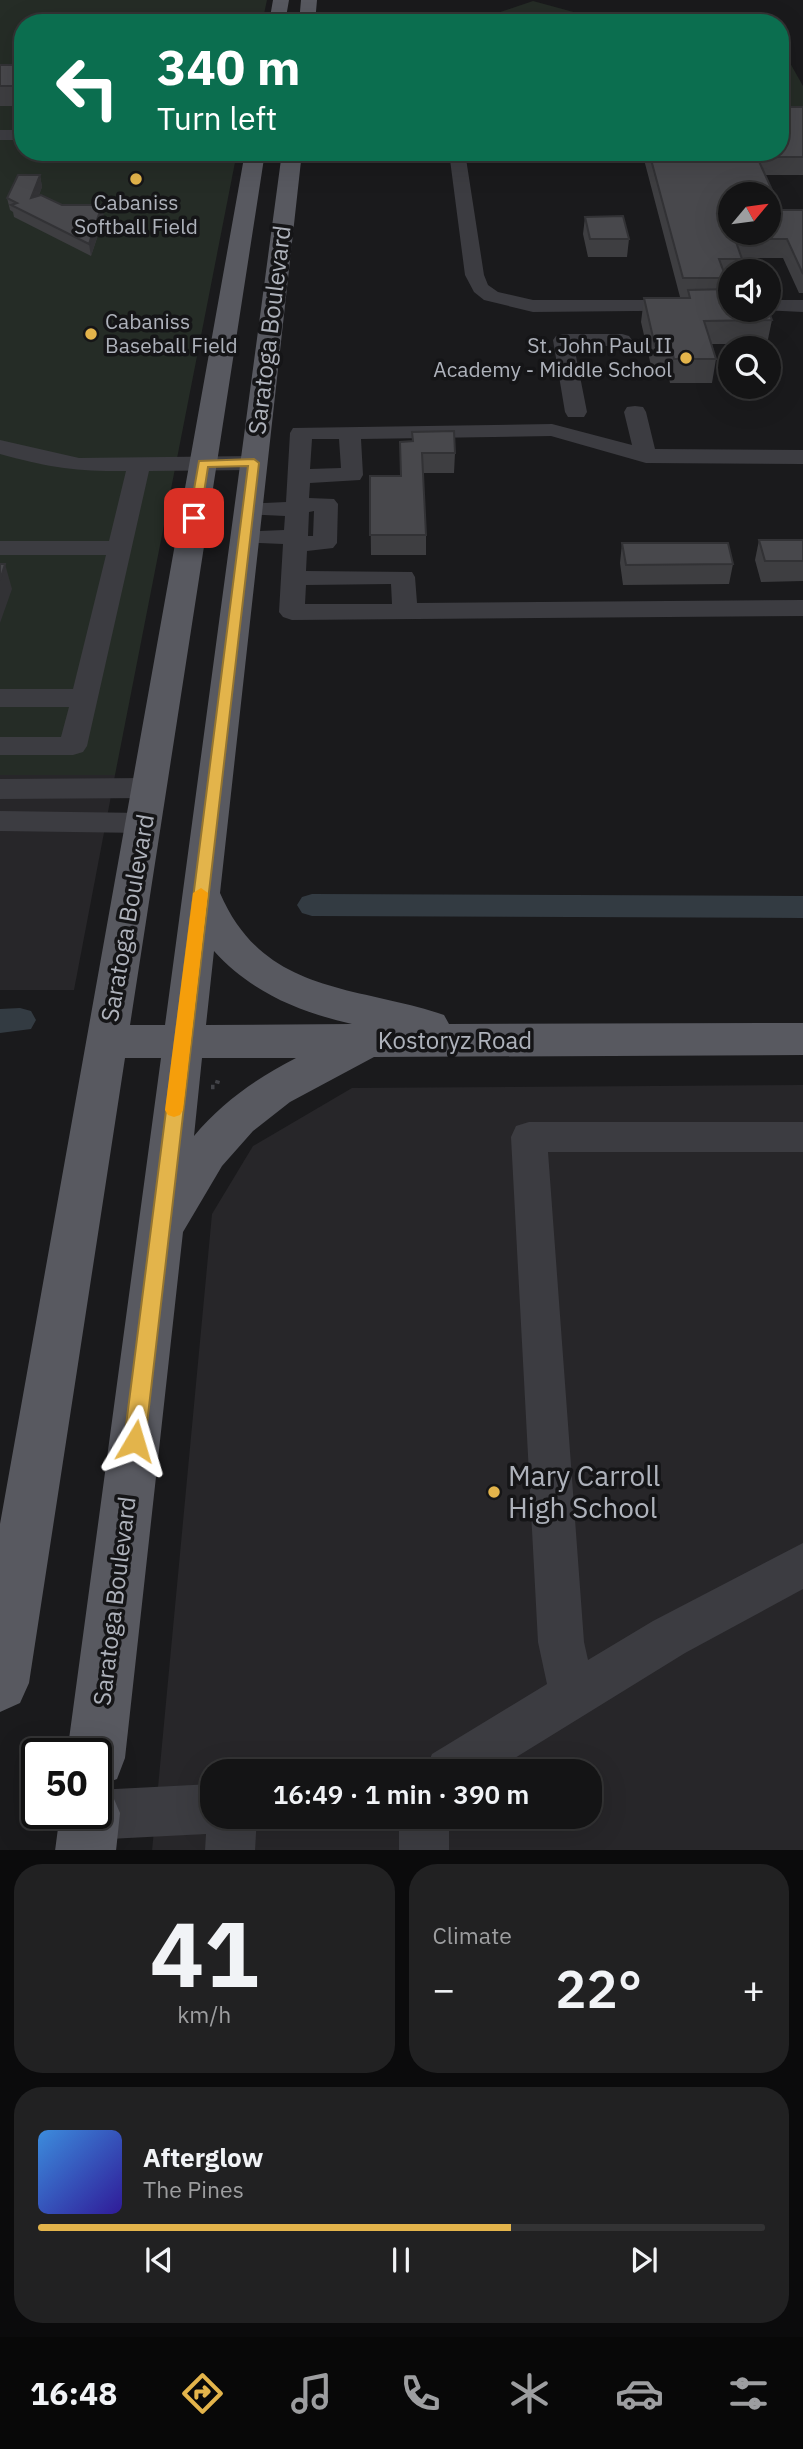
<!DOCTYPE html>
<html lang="en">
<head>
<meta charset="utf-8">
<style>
	:root { --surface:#141415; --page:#212122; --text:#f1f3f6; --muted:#9d9ea0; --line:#333334; --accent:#e3b44b }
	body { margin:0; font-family:"IBM Plex Sans",sans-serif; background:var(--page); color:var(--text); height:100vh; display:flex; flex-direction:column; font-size:26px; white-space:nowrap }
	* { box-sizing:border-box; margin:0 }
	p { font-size:23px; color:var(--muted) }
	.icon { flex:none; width:38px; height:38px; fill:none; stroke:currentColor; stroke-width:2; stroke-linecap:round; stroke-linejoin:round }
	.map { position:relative; height:1850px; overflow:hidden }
	.panel { display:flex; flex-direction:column; gap:14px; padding:14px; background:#0b0b0c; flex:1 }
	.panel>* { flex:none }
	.hud { position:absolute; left:14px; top:14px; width:775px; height:147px; border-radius:28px; box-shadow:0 7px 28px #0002,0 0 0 2px var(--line); background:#0b6e4f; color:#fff; overflow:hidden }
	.needle { width:46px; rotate:61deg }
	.tools { position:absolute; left:718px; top:182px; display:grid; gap:14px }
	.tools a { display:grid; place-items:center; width:63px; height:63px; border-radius:50%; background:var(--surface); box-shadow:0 7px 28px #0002,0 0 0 2px var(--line); font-size:35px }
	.speed { position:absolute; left:21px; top:1738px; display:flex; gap:14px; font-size:35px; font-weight:700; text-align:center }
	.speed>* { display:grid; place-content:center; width:91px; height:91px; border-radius:50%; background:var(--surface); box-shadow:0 7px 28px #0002,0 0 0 2px var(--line); line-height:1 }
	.speed .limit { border:4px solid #111; border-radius:10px; background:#fff; color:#111 }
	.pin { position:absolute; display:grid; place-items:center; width:60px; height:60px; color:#fff; margin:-30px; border-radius:14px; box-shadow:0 4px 10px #0006 }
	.me { position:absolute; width:77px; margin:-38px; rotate:7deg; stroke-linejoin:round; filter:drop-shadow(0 0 5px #0008) }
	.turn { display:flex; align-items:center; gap:24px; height:147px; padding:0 28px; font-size:32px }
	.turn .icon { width:91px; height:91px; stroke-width:2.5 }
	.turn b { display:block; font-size:49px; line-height:60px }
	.big { font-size:52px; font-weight:600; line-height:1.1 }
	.panel .tile { flex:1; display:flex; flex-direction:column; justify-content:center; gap:10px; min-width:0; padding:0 24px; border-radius:28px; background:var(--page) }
	.panel .dial { align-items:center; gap:0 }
	.dial b { font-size:91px; line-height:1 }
	.song { display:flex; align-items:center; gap:21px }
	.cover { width:84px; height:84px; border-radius:10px; background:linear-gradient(135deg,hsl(210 70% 55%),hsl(250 70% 35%)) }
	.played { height:7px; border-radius:4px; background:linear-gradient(90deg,var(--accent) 65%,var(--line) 65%) }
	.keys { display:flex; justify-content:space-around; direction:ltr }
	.heat { display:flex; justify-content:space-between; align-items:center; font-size:38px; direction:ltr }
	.panel .tiles { flex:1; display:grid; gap:14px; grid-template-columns:1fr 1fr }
	.tile:last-child { grid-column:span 2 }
	.trip { position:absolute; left:200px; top:1759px; width:402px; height:70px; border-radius:28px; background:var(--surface); box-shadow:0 7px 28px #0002,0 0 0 2px var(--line); font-weight:600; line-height:70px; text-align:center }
	.tab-bar { display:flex; height:112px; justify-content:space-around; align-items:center; background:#080808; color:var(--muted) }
	.tab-bar .icon { width:49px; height:49px }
	.tab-bar .active { color:var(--accent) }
	.tab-bar b { font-size:32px; color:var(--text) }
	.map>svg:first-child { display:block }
	.built { fill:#272629; fill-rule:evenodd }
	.green { fill:#252c26 }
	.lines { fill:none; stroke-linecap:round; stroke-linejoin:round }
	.canal { fill:#333b42; fill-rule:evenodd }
	.path { stroke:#424348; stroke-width:4.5; stroke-dasharray:3.5 5; stroke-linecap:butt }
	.minor { fill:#3c3c41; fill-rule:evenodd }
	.major { fill:#585960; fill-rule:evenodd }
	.wall { fill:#3e3e41 }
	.shaded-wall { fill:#323235 }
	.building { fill:#48484c; stroke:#323235; stroke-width:2; fill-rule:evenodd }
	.route { fill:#e3b44b; stroke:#947531; stroke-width:2 }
	.slow { fill:#f59e0b }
	.poi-dot { fill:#e3b44b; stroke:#151517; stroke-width:2.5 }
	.labels { text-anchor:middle; stroke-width:7; stroke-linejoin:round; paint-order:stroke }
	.far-poi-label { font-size:21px; fill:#aeb2bb; stroke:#151517 }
	.street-label { font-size:24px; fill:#aeb2bb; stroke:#151517 }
	.near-poi-label { font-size:28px; fill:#aeb2bb; stroke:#151517; text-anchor:start }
</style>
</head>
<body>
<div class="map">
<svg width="803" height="1851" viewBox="0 0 803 1851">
	<rect width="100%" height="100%" fill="#1a1a1c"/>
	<!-- built -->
	<path class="built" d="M0,775H115L74,990H0Z
		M803,1085V1850L152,1851L212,1214L253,1146L352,1088ZM212,1771H590V1816H212Z"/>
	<!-- green -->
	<path class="green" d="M0,0H267L262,23H23V152H237L115,775H0Z
		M533,1L599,19L588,23H468Z
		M781,63H790L803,86V108H781Z"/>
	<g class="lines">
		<!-- canal -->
		<path class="canal" d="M312,894L803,896V918L312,916L302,913L297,905L302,897Z
			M20,1008L31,1011L36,1020L31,1029L0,1033V1009Z"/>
		<!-- path -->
		<path class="path" d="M211,1087H216L218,1080"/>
		<!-- minor -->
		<path class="minor" d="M0,130H23V140H0Z
			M449,152H465L484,275L488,285L498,292L533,300H730V310H737L533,312L484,300L474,292L465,275Z
			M768,300H803V312L761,310H768Z
			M563,334H622L629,336L632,340L629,344L622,346H574L587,412L584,417H568L565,412L553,340L556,336Z
			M635,406L643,407L646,412L655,449L803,450V464L646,463L551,436L361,439L363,475L360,480L310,483L309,498L334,499L338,504L337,543L333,548L307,551L306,571L412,572L415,577L417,603L803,600V616L292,620L283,617L279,612L283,544L238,542L234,537L238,532L284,530L285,516L242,514L238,509L242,504L286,502L290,433L293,428L552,424L632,445L624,412L627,407ZM312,439H339L341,468L310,469ZM314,511L313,536H308L309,512ZM391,584L392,604H305L306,585Z
			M0,440L79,458L254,456L262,458L265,463L262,468L254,470L149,471L87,746L83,752L73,755H0V737H61L69,707H0V689H73L106,555H0V541H109L126,471C76,472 48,467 0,454Z
			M150,778L160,781L164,788L160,795L150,798L0,799V779Z
			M0,811L144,813L154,816L159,823L154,830L144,833L0,831Z
			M529,1122H803V1152H548L584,1642L588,1660L653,1621L803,1543V1589L685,1653L494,1771H425L432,1754L547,1684L538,1642L511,1137L516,1126Z
			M212,1784V1816H257L255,1851H205L206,1834L89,1840L72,1832L64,1815L96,1813V1790Z
			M399,1816H449V1851H399Z"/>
		<!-- major -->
		<path class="major" d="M273,0H289L285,23H269Z
			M301,0H317L315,23H299Z
			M245,152H265L130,1025H165L282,152H302L220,893C264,995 355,985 444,1015L449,1024L803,1023V1055L374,1057L290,1102L253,1131L222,1166L183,1232L125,1758L117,1779L98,1786L111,1792L120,1813L116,1851H55L60,1813H96V1754H67L161,1058H125L29,1683L20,1703L0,1712V1524ZM214,951C251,992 299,1012 352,1024L206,1025ZM202,1058H296C257,1078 222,1102 194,1136Z"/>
	</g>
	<!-- wall -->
	<path class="wall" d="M0,65H23V106H0Z
		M803,107V175H765L781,210H803V293H799L783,258H742L740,271H730V278H726L724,289L730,310L772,320L767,344H712L716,359L712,383H670L667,370H652L641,322L644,298L686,297H680L642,152H780Z
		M40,175L42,187L39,195L62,205L104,217L91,256L14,217L13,212L10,210L7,198Z
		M585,217L629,239L627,257H588L583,234Z
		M400,442L455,453L454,473H423L426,535V555H371L370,476H401Z
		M759,540H803V581L761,582L755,560Z
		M622,543L733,564L729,584L623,585L620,563Z"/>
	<!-- shaded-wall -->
	<path class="shaded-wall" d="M40,175L42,187L33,210L31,198Z
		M102,205L104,217L91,256L89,244Z
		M5,564L12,589L0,623V580Z"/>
	<!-- building -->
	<path class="building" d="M0,65H23V86H0Z
		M780,107H803V157H757L781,210H803V274L787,239H735L742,259H719L726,278H683L649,152H780ZM730,194H768V233H730Z
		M18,175H40L31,198L41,195L62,205H102L89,244L11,205L17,203L7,198Z
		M623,216L629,239H590L585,217Z
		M730,289V310H768L772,320L704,321L716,359H674L671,346H655L644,298H690L688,290Z
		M454,431L455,453H422L426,535H370V476H401L400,442L413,441L412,432Z
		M759,540H803V561H765Z
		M622,543H728L733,564L626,565Z
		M0,564H5L0,580Z"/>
	<!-- route -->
	<path class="route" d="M254,459L259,463L145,1441L142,1448L135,1451L127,1448L124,1441L248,466L208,467L200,518L194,521L189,518L199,461Z"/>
	<!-- slow -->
	<path class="slow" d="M201,888L208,893L183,1110L180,1115L174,1117L168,1115L165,1110L193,893Z"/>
	<!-- markers -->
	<g class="poi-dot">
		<circle cx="136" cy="179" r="7"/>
		<circle cx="91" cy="334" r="7"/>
		<circle cx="686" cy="358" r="7"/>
		<circle cx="494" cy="1492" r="7"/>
	</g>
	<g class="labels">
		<!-- far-poi labels -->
		<g class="far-poi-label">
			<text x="136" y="210">Cabaniss<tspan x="136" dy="24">Softball Field</tspan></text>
			<text x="105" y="329" text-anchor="start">Cabaniss<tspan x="105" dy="24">Baseball Field</tspan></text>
			<text x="672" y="353" text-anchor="end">St. John Paul II<tspan x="672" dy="24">Academy - Middle School</tspan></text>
		</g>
		<!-- street labels -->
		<g class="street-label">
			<text transform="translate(270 330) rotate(-83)" y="8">Saratoga Boulevard</text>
			<text transform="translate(128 918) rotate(-80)" y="8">Saratoga Boulevard</text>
			<text x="455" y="1049">Kostoryz Road</text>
			<text transform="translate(115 1601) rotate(-83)" y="8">Saratoga Boulevard</text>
		</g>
		<!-- near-poi labels -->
		<g class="near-poi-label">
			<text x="508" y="1486">Mary Carroll<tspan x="508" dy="32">High School</tspan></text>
		</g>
	</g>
</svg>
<div class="tools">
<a><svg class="needle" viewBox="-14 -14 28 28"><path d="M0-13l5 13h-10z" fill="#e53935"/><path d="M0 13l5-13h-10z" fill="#9d9ea0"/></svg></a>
<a><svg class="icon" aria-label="sound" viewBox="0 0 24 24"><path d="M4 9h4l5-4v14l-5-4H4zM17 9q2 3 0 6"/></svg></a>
<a><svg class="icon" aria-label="search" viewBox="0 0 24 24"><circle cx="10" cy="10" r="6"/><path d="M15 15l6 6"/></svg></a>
</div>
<div class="speed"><div class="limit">50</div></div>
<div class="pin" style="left:194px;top:518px;background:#d93025"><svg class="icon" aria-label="arrive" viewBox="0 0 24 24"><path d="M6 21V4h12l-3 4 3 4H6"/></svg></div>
<svg class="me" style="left:135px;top:1441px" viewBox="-20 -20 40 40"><path d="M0-17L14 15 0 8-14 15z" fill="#e3b44b" stroke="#fff" stroke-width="4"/></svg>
<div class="trip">16:49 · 1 min · 390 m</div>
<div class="hud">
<div class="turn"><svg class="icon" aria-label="left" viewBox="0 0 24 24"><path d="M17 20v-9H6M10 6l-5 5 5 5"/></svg><div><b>340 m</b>Turn left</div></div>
</div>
</div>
<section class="panel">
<div class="tiles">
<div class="tile dial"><b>41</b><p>km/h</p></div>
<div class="tile"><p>Climate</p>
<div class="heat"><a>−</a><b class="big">22°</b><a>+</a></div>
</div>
<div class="tile">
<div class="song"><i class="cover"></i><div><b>Afterglow</b><p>The Pines</p></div></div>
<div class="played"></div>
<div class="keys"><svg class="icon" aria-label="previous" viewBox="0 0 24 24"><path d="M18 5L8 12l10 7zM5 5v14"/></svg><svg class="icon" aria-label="pause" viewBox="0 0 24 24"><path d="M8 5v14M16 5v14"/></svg><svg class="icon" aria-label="next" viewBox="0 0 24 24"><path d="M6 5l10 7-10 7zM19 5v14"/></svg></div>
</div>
</div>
</section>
<nav class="tab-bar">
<b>16:48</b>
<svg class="icon active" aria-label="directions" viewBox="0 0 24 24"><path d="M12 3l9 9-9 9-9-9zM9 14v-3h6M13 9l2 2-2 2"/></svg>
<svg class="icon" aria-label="music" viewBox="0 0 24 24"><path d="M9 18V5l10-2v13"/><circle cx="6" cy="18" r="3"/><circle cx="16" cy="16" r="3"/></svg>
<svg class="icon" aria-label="phone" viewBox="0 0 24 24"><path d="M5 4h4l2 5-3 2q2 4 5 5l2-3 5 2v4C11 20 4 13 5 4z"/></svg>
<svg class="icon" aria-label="climate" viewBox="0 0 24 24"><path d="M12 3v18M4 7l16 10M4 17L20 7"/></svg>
<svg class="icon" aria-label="car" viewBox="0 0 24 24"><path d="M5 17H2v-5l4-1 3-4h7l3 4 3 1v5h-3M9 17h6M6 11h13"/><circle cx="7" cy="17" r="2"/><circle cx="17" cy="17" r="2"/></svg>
<svg class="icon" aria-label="filters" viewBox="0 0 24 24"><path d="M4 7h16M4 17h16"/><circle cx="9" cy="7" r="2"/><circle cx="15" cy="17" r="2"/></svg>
</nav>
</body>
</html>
